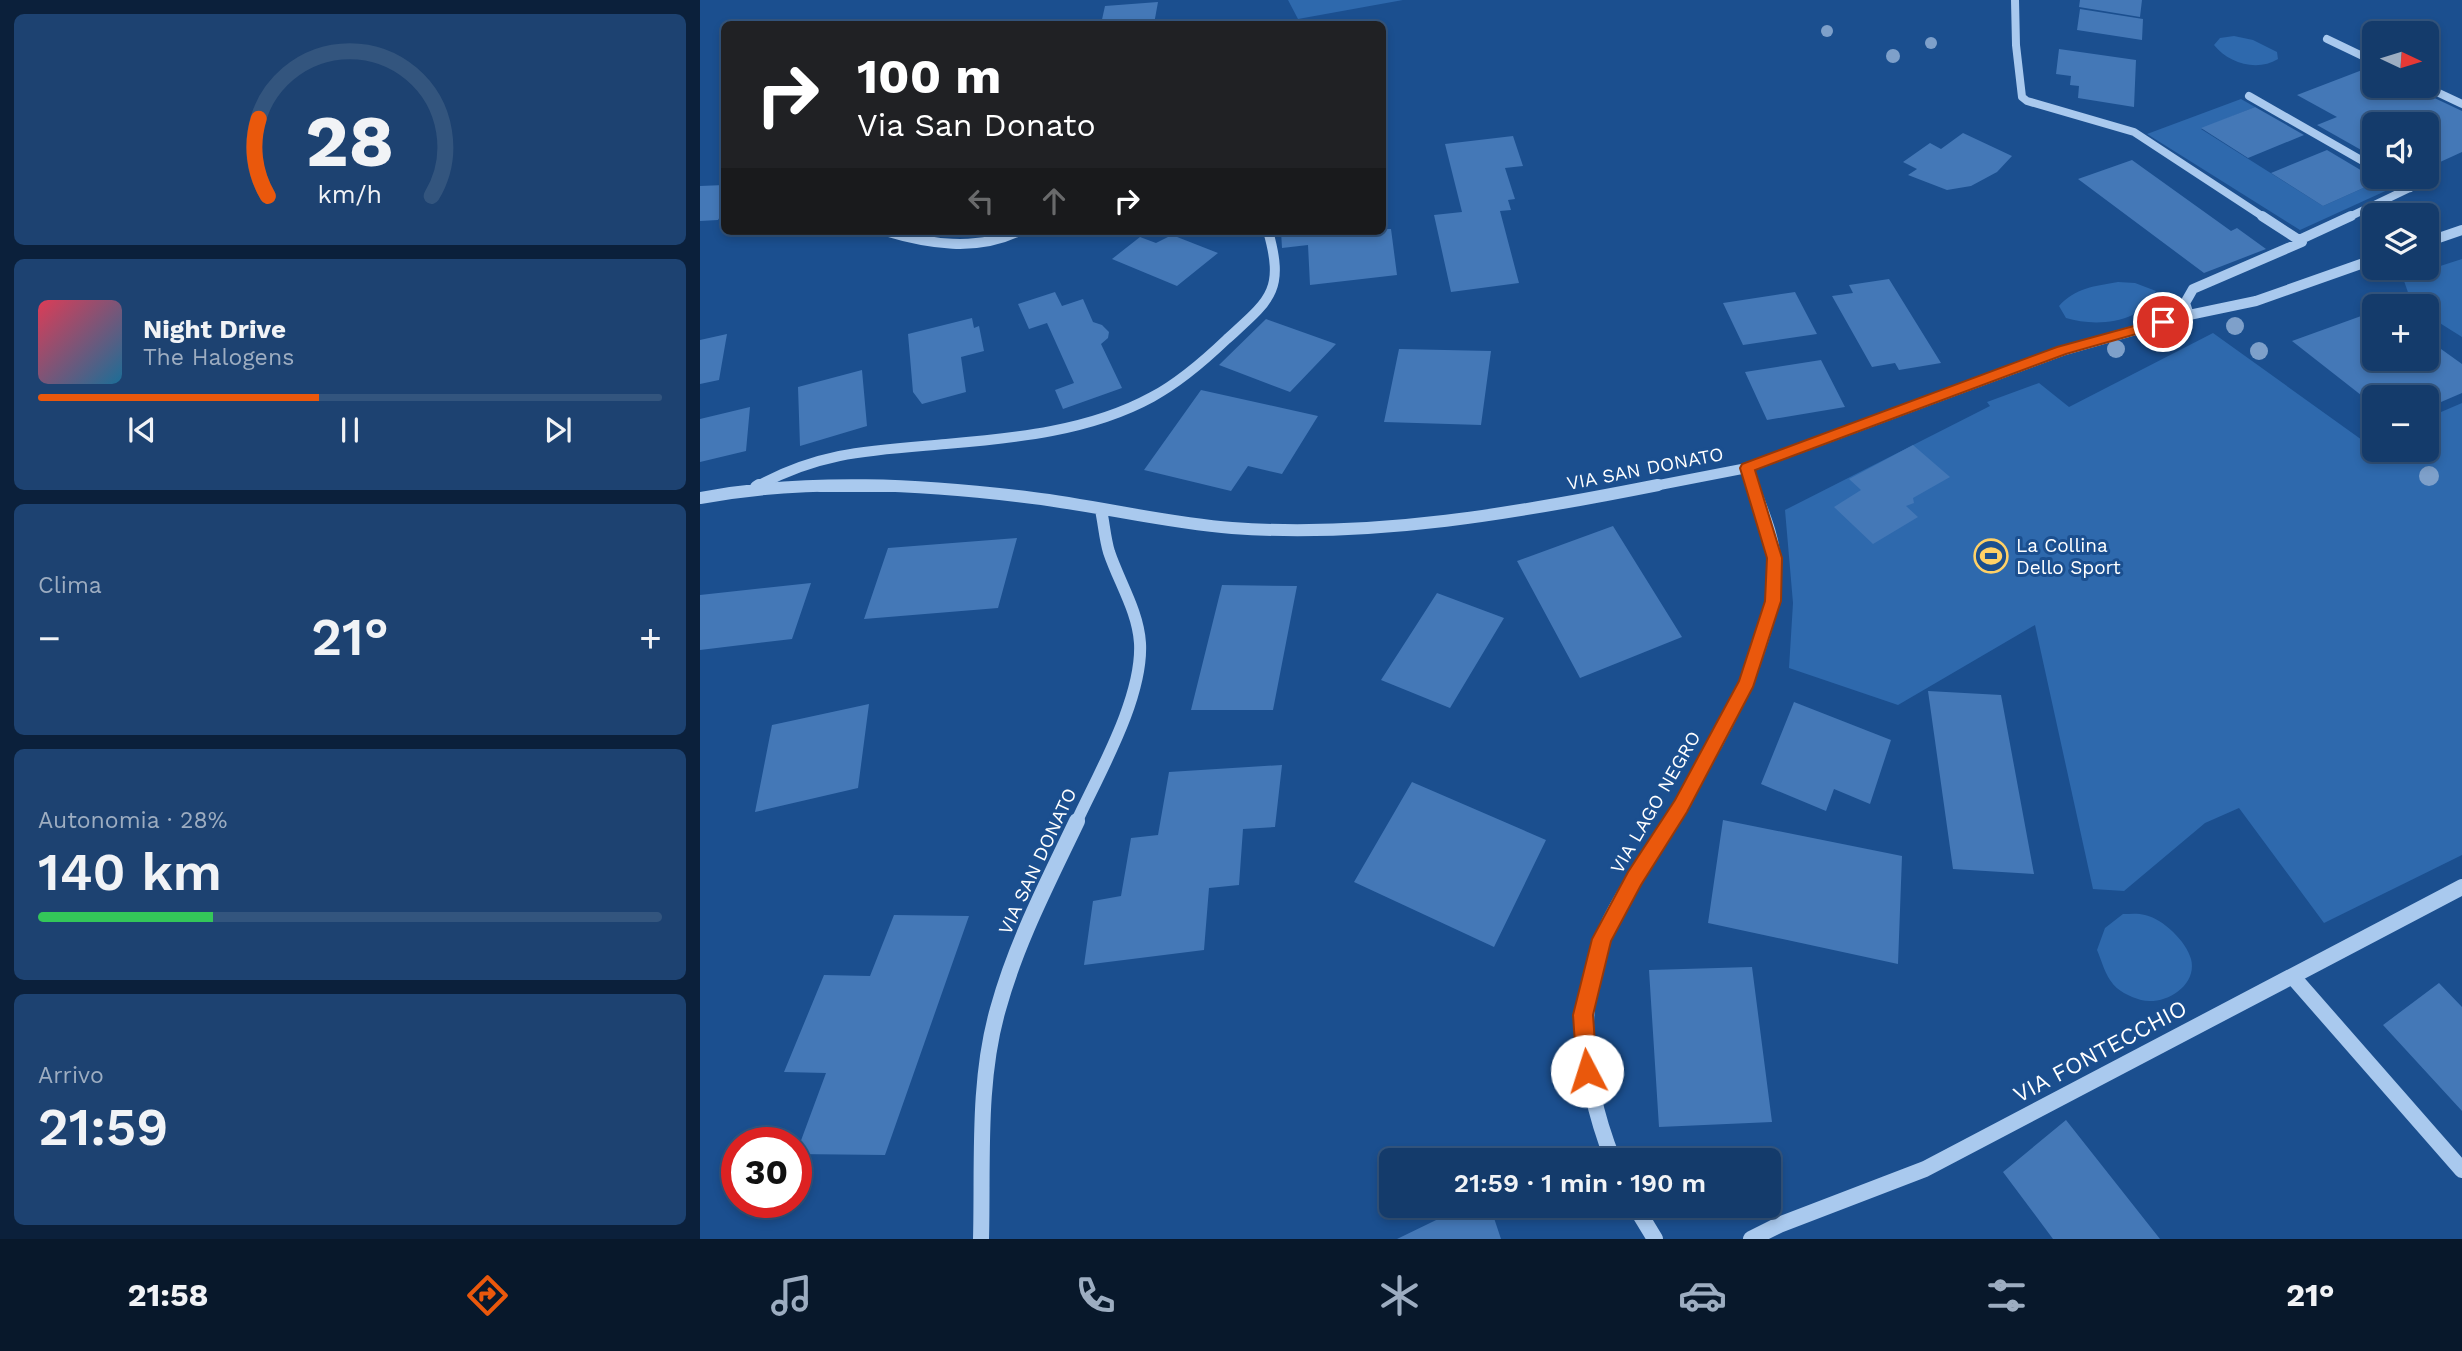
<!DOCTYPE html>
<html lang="it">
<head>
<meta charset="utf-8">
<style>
	:root { --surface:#143b6b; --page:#1d4271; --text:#f1f3f6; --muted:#9dadc1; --line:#33557e; --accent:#ea580c }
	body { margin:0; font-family:"Work Sans",sans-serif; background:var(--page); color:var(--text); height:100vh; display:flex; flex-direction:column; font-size:26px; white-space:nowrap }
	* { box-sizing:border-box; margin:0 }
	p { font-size:23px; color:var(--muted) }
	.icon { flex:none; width:38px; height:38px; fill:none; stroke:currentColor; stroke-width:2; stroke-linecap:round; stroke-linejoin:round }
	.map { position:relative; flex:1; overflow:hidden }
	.side { display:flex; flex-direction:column; gap:14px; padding:14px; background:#0b203b; width:700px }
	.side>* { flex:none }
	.banner { position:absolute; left:21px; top:21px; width:665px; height:214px; border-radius:10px; box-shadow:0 4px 10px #0003,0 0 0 2px var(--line); background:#202124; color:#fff; overflow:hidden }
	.needle { width:46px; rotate:94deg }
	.buttons { position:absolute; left:1662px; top:21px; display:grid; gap:14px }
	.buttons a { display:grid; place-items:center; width:77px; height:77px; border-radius:10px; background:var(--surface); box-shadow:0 4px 10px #0003,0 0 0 2px var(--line); font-size:35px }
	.speed { position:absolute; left:21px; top:1127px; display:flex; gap:14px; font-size:35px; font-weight:700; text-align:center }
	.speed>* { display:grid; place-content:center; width:91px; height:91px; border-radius:50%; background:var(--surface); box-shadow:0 4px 10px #0003,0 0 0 2px var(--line); line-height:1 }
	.speed .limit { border:10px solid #d22; background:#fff; color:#111 }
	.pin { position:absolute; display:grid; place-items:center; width:60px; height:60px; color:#fff; margin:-30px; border:4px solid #fff; border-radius:50%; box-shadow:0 2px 7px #0007 }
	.me { position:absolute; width:77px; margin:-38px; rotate:355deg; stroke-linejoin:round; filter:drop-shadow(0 0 5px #0008) }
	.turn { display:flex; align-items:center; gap:24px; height:147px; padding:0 21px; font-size:32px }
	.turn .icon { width:91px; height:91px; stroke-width:2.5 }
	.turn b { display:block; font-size:49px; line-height:60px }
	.lanes { display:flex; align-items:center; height:66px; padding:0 21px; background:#0003; justify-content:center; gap:35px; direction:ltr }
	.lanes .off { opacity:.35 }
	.big { font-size:52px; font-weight:600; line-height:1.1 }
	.side .tile { flex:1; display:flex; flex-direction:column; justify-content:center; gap:10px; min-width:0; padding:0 24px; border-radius:10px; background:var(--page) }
	.side .dial { align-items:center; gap:0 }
	.dial svg { height:182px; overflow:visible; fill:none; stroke:var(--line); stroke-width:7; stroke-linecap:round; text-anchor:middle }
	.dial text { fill:var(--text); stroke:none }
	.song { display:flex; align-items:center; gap:21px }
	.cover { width:84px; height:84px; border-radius:10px; background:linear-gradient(135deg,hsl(350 70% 55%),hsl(200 70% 35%)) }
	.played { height:7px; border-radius:4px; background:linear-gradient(90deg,var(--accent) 45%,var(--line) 45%) }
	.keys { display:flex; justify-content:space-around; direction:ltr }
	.heat { display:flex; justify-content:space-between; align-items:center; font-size:38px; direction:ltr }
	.charge { height:10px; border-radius:5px; background:linear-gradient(90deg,#34c759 28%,var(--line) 0) }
	.trip { position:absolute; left:679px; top:1148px; width:402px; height:70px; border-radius:10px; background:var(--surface); box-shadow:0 4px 10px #0003,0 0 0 2px var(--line); font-weight:600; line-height:70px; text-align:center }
	.tabs { display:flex; height:112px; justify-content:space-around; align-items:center; background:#08182b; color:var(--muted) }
	.tabs .icon { width:49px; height:49px }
	.tabs .on { color:var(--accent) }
	.tabs b { font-size:32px; color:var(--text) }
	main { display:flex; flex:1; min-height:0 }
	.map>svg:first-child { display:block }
	.green { fill:#2e69ad }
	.building { fill:#4478b7 }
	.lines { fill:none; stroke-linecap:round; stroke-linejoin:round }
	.minor-far3 { stroke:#a9c9ee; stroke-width:8 }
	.minor-far2 { stroke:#a9c9ee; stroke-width:10 }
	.minor-far1 { stroke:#a9c9ee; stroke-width:12 }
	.minor { stroke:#a9c9ee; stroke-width:16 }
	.tree { fill:#7ea0ca }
	.route { fill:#ea580c; stroke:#983908; stroke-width:2 }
	.labels { text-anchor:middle; stroke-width:6; stroke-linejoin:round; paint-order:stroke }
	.street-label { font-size:19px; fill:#fff; stroke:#1b4f8f }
	.poi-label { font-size:19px; fill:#fff; stroke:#1b4f8f; text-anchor:start }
	.near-street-label { font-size:23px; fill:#fff; stroke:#1b4f8f }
</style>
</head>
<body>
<main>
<section class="side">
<div class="tile dial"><svg viewBox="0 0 100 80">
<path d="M14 69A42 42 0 1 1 86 69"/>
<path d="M14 69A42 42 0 0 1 10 35" stroke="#ea580c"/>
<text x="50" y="56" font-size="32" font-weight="700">28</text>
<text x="50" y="72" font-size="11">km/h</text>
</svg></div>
<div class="tile">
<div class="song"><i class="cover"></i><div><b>Night Drive</b><p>The Halogens</p></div></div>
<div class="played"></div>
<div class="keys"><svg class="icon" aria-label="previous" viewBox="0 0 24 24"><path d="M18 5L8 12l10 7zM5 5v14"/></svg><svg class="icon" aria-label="pause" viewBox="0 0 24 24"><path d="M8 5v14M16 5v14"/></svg><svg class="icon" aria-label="next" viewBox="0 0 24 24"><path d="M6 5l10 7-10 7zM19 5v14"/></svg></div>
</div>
<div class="tile"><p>Clima</p>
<div class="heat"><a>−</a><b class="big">21°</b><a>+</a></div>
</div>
<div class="tile"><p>Autonomia · 28%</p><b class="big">140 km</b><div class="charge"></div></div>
<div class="tile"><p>Arrivo</p><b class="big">21:59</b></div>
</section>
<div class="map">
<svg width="1762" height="1239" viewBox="0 0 1762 1239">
	<rect width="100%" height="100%" fill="#1b4f8f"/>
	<!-- green -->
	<path class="green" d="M588,0H703L598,19Z
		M1534,36L1553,40L1577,52L1578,59C1557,72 1528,63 1514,45L1520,38Z
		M1541,99L1555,107L1501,129L1623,206L1679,181L1692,188L1600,230L1447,134Z
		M1762,259V337L1727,315V306L1712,304L1703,278Z
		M1418,282L1435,283L1456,291C1443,324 1395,327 1366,318L1359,306C1375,288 1395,286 1418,282Z
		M1513,333L1669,445L1675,443V450H1727V418L1762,403V855L1624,923L1539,808L1505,823L1424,891L1393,889L1335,625L1198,705L1089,668L1093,603L1085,510L1290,406L1287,402L1339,383L1369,407Z
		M1423,914C1430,914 1438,913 1445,915C1463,919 1486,941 1491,959C1498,986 1464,1006 1441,1000C1429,996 1418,992 1410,980C1404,971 1401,959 1397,950L1405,928Z"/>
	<!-- building -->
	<path class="building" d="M1380,0H1442L1440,17L1379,7Z
		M458,2L454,24H401L405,6Z
		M1380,9L1443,19L1442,40L1377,30Z
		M1359,49L1436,60L1434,107L1378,98L1379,86L1370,85L1371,76L1356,74Z
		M1670,67L1675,69V86H1709L1762,111V152L1727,168V124H1675V146L1663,151L1617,125L1637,117L1597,95Z
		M1555,107L1604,135L1548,158L1501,128Z
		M1263,133L1312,156L1297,172L1271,186L1247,190L1208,175L1217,169L1203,162L1230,143L1241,149Z
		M813,136L823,166L805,168L815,199L808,200L811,210L800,211L819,283L751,292L734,215L762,212L745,144Z
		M1627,150L1679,181L1623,206L1571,173Z
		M1432,160L1531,231L1537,228L1566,249L1504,273L1378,179Z
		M24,185V210L18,220L0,221V186Z
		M691,229L697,275L610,285L608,245L582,248L581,231Z
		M472,235L518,253L477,286L412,259L440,237L456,243Z
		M1189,279L1241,363L1199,370L1195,363L1172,367L1132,296L1153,293L1149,285Z
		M355,292L362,306L383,299L393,322L402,325L409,332L408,338L401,344L422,388L363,409L355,390L374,383L347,323L329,329L318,304Z
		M1095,292L1117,334L1043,345L1023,303Z
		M1675,311V359H1727V339L1762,364V393L1727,408V397H1675V406L1592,341Z
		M272,318L274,328L279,326L284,351L261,357L266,392L222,404L213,392L208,334Z
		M566,319L636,344L590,392L519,365Z
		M27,334L19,380L0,384V340Z
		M699,349L791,351L781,425L684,422Z
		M1121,360L1145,407L1067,420L1045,372Z
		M162,370L167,426L100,446L98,387Z
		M501,390L618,416L582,474L548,466L531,491L444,470Z
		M50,407L46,451L0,462V419Z
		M1213,445L1250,477L1213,498L1214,503L1206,506L1218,517L1173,544L1134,507L1161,490L1149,479Z
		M913,526L982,637L880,678L817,561Z
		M317,538L298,608L164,619L188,548Z
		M111,583L92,639L0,650V595Z
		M522,585L597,586L573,710H491Z
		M737,593L804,618L750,708L681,680Z
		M1228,691L1301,695L1334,874L1253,869Z
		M1094,702L1191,740L1170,804L1134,789L1126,811L1061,784Z
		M169,704L158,788L55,812L72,725Z
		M582,765L575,827L543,829L539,885L509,888L504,950L384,965L393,901L421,896L431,838L458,835L469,772Z
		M712,782L846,840L794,947L654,882Z
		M1023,820L1202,856L1198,964L1008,923Z
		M194,915L269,916L185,1155L96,1154L126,1073L84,1072L124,975L170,976Z
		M1052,967L1072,1122L959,1127L949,970Z
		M1739,983L1762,1007V1111L1683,1025Z
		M1366,1120L1460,1239H1353L1303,1172Z
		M765,1206H790L801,1239H697Z"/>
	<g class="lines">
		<!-- minor-far3 -->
		<path class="minor-far3" d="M1315,0L1316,45L1322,97L1327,101L1434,132L1565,218
			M1627,39L1675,62
			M1724,86L1762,104
			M1549,96L1675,168
			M1690,177L1710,188
			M1647,218L1716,185"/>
		<!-- minor-far2 -->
		<path class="minor-far2" d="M185,231C228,244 277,252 319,231
			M1599,240L1651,216
			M1727,242L1762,230
			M1489,315L1485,303L1493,289L1602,242L1562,216
			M1047,468L1054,487
			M56,487C120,451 175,450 246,444C315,438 390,431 452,397C480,382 504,361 527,339C570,300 585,291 568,231
			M120,487H216
			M949,487L1047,468L1362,351L1489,315L1556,301L1675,259"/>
		<!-- minor-far1 -->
		<path class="minor-far1" d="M56,487L59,485
			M0,498C108,478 223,484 333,498C399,506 465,523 532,528C676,538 817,513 958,485
			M376,823C399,773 443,698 440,643C438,611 419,582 409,552C405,539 404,524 401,510
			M970,823C1013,755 1079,643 1075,562C1074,536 1062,510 1053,485"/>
		<!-- minor -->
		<path class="minor" d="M1593,977L1762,1170
			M913,1160C882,1082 873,1000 910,921C927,886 950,854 971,821
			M935,1206L955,1239
			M281,1239C283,1164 277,1082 298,1009C316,943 348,882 377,821
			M1051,1239L1079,1225L1225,1169L1762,887"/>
	</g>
	<!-- trees -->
	<g class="tree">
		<circle cx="1127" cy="31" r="6"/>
		<circle cx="1231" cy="43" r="6"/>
		<circle cx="1193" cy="56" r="7"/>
		<circle cx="1535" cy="326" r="9"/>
		<circle cx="1416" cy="349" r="9"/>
		<circle cx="1559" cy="351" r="9"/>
		<circle cx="1729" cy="476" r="10"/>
	</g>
	<!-- route -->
	<path class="route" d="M1463,318L1468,319V325L1366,354L1055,470L1082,558L1081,601L1053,687L987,812L941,885L911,941L893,1015L897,1071L894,1078L887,1081L880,1078L877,1071L873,1015L892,939L928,872L975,800L1039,681L1065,601L1067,558L1040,468L1042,464L1357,347Z"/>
	<!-- icons -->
	<defs>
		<symbol id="stadium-ring" viewBox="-11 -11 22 22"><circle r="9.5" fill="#1b4f8f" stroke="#ffd166" stroke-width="1.5"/><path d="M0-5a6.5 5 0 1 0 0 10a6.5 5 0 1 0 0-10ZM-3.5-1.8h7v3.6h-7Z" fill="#ffd166"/></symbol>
	</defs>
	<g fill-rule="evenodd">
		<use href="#stadium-ring" x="1272" y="537" width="38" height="38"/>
	</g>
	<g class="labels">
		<!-- street labels -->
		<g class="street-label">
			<text transform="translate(945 468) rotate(-11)" y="7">VIA SAN DONATO</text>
			<text transform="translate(955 802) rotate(-60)" y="7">VIA LAGO NEGRO</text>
			<text transform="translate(337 861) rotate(-65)" y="7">VIA SAN DONATO</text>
		</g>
		<!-- poi labels -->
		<g class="poi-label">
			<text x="1316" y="552">La Collina<tspan x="1316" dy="22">Dello Sport</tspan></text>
		</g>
		<!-- near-street labels -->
		<g class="near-street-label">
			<text transform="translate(1400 1051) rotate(-28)" y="8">VIA FONTECCHIO</text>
		</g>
	</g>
</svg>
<div class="buttons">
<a><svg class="needle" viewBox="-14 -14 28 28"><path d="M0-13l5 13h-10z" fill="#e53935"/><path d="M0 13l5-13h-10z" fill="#9dadc1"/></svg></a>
<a><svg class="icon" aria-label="sound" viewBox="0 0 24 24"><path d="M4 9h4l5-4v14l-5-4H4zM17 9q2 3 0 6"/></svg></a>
<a><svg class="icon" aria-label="layers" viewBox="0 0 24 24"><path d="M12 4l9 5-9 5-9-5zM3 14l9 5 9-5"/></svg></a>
<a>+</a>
<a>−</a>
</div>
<div class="speed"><div class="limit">30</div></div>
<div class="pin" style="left:1463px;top:322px;background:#d93025"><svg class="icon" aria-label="arrive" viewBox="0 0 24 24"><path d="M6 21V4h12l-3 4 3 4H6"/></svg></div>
<svg class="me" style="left:887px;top:1071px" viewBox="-20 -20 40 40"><circle r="19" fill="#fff"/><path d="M0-13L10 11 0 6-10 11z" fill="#ea580c"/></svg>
<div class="trip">21:59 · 1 min · 190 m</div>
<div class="banner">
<div class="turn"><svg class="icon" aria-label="right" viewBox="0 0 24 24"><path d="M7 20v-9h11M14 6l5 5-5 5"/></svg><div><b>100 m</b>Via San Donato</div></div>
<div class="lanes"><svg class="icon off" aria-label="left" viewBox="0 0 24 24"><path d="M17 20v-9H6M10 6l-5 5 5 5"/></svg><svg class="icon off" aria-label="ahead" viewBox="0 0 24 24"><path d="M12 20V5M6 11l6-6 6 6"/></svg><svg class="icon" aria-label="right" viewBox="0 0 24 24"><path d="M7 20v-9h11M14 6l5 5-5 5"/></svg></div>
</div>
</div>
</main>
<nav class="tabs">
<b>21:58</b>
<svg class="icon on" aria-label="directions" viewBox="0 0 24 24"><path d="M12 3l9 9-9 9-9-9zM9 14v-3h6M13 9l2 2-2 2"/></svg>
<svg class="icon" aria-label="music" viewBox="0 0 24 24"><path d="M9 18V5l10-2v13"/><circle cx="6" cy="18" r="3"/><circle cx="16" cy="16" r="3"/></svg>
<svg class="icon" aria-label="phone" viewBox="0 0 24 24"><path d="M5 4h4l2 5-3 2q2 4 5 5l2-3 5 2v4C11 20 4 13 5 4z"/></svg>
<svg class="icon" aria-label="climate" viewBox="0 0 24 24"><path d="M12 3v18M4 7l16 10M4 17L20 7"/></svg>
<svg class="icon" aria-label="car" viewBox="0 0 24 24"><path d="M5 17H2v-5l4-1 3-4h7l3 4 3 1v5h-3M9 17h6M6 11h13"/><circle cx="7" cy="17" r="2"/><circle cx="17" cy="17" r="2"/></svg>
<svg class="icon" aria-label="filters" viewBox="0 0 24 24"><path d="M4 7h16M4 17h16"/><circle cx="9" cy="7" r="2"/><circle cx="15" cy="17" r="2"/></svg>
<b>21°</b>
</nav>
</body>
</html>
